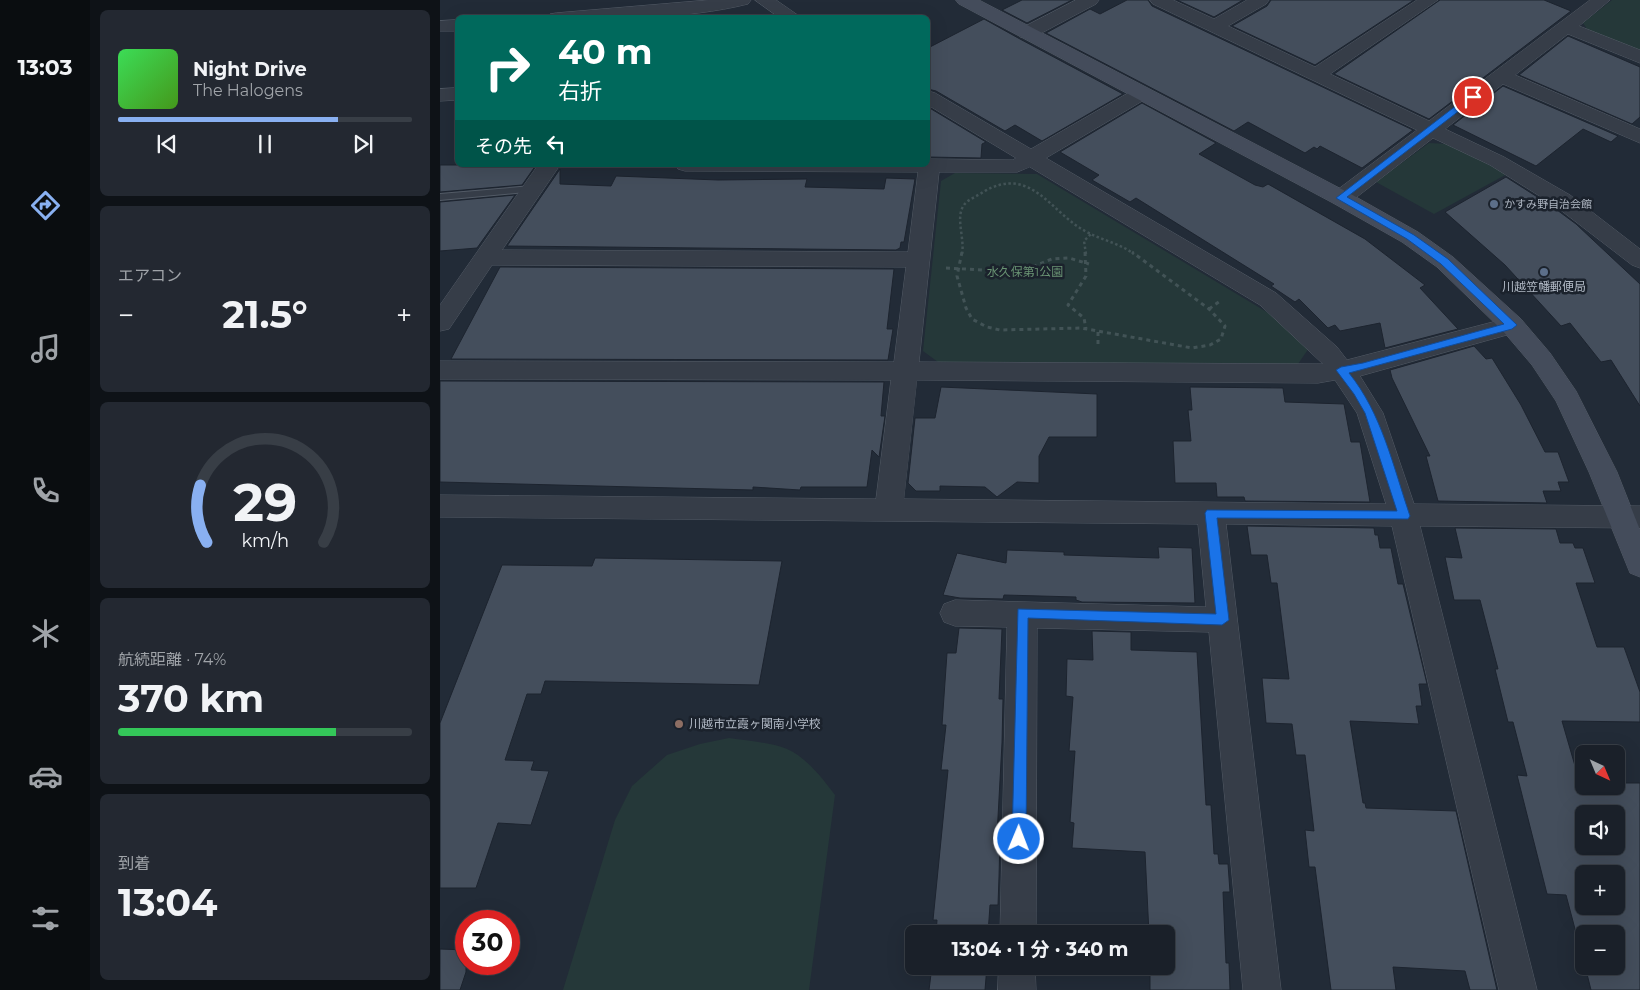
<!DOCTYPE html>
<html lang="ja">
<head>
<meta charset="utf-8">
<style>
	:root { --surface:#1a2029; --page:#232831; --text:#f1f3f6; --muted:#9fa3a8; --line:#383e46; --accent:#89b0f1 }
	body { margin:0; font-family:Montserrat,"Noto Sans JP",sans-serif; background:var(--page); color:var(--text); height:100vh; display:flex; flex-direction:column; font-size:19px; white-space:nowrap }
	* { box-sizing:border-box; margin:0 }
	p { font-size:16px; color:var(--muted) }
	.icon { flex:none; width:28px; height:28px; fill:none; stroke:currentColor; stroke-width:2; stroke-linecap:round; stroke-linejoin:round }
	.map { position:relative; flex:1; overflow:hidden }
	.drawer { display:flex; flex-direction:column; gap:10px; padding:10px; background:#0e1217; width:350px }
	.drawer>* { flex:none }
	.hud { position:absolute; left:15px; top:15px; width:475px; height:152px; border-radius:8px; box-shadow:0 5px 20px #0002,0 0 0 1px var(--line); background:#00695c; color:#fff; overflow:hidden }
	.needle { width:32px; rotate:136deg }
	.tools { position:absolute; left:1135px; top:745px; display:grid; gap:10px }
	.tools a { display:grid; place-items:center; width:50px; height:50px; border-radius:8px; background:var(--surface); box-shadow:0 5px 20px #0002,0 0 0 1px var(--line); font-size:25px }
	.speed { position:absolute; left:15px; top:910px; display:flex; gap:10px; font-size:25px; font-weight:700; text-align:center }
	.speed>* { display:grid; place-content:center; width:65px; height:65px; border-radius:50%; background:var(--surface); box-shadow:0 5px 20px #0002,0 0 0 1px var(--line); line-height:1 }
	.speed .limit { border:8px solid #d22; background:#fff; color:#111 }
	.pin { position:absolute; display:grid; place-items:center; width:42px; height:42px; color:#fff; margin:-21px; border:2px solid #fff; border-radius:50%; box-shadow:0 1px 5px #0007 }
	.me { position:absolute; width:55px; margin:-28px; rotate:1deg; stroke-linejoin:round; filter:drop-shadow(0 0 4px #0008) }
	.turn { display:flex; align-items:center; gap:18px; height:105px; padding:0 20px; font-size:22px }
	.turn .icon { width:65px; height:65px; stroke-width:2.5 }
	.turn b { display:block; font-size:35px; line-height:42px }
	.then { display:flex; align-items:center; height:48px; padding:0 20px; background:#0003; gap:10px; font-size:19px }
	.big { font-size:38px; font-weight:700; line-height:1.1 }
	.drawer .card { flex:1; display:flex; flex-direction:column; justify-content:center; gap:8px; min-width:0; padding:0 18px; border-radius:8px; background:var(--page) }
	.drawer .dial { align-items:center; gap:0 }
	.dial svg { height:130px; overflow:visible; fill:none; stroke:var(--line); stroke-width:7; stroke-linecap:round; text-anchor:middle }
	.dial text { fill:var(--text); stroke:none }
	.song { display:flex; align-items:center; gap:15px }
	.cover { width:60px; height:60px; border-radius:8px; background:linear-gradient(135deg,hsl(130 70% 55%),hsl(100 70% 35%)) }
	.played { height:5px; border-radius:2px; background:linear-gradient(90deg,var(--accent) 75%,var(--line) 75%) }
	.keys { display:flex; justify-content:space-around; direction:ltr }
	.heat { display:flex; justify-content:space-between; align-items:center; font-size:28px; direction:ltr }
	.charge { height:8px; border-radius:4px; background:linear-gradient(90deg,#34c759 74%,var(--line) 0) }
	.trip { position:absolute; left:465px; top:925px; width:270px; height:50px; border-radius:8px; background:var(--surface); box-shadow:0 5px 20px #0002,0 0 0 1px var(--line); font-weight:700; line-height:50px; text-align:center }
	main { display:flex; flex:1; min-height:0 }
	.dock { display:flex; flex-direction:column; width:90px; justify-content:space-around; align-items:center; background:#0a0d10; color:var(--muted) }
	.dock .icon { width:35px; height:35px }
	.dock .on { color:var(--accent) }
	.dock b { font-size:22px; color:var(--text) }
	.map>svg:first-child { display:block }
	.green { fill:#253839 }
	.building { fill:#444e5c; stroke:#1d242f; fill-rule:evenodd }
	.lines { fill:none; stroke-linecap:round; stroke-linejoin:round }
	.lane-casing { stroke:#535b66; stroke-width:2 }
	.street-casing { stroke:#535b66; stroke-width:1 }
	.secondary-casing { stroke:#535b66; stroke-width:1 }
	.path-far1 { stroke:#425356; stroke-width:2.5; stroke-dasharray:2.5 2.5; stroke-linecap:butt }
	.path { stroke:#425356; stroke-width:3; stroke-dasharray:4 4; stroke-linecap:butt }
	.lane { fill:#363d48; fill-rule:evenodd }
	.street { fill:#363d48; fill-rule:evenodd }
	.secondary { fill:#444c5b; fill-rule:evenodd }
	.route { fill:#1a73e8; stroke:#114b97 }
	.service-dot { fill:#5c6f8a; stroke:#1b222c; stroke-width:2 }
	.education-dot { fill:#8d6e63; stroke:#1b222c; stroke-width:2 }
	.labels { text-anchor:middle; stroke-width:5; stroke-linejoin:round; paint-order:stroke }
	.far-poi-label { font-size:11px; fill:#b0b8c4; stroke:#1b222c; text-anchor:start }
	.park-label { font-size:12px; fill:#699373; stroke:#1b222c }
	.poi-label { font-size:12px; fill:#b0b8c4; stroke:#1b222c }
</style>
</head>
<body>
<main>
<nav class="dock">
<b>13:03</b>
<svg class="icon on" aria-label="directions" viewBox="0 0 24 24"><path d="M12 3l9 9-9 9-9-9zM9 14v-3h6M13 9l2 2-2 2"/></svg>
<svg class="icon" aria-label="music" viewBox="0 0 24 24"><path d="M9 18V5l10-2v13"/><circle cx="6" cy="18" r="3"/><circle cx="16" cy="16" r="3"/></svg>
<svg class="icon" aria-label="phone" viewBox="0 0 24 24"><path d="M5 4h4l2 5-3 2q2 4 5 5l2-3 5 2v4C11 20 4 13 5 4z"/></svg>
<svg class="icon" aria-label="climate" viewBox="0 0 24 24"><path d="M12 3v18M4 7l16 10M4 17L20 7"/></svg>
<svg class="icon" aria-label="car" viewBox="0 0 24 24"><path d="M5 17H2v-5l4-1 3-4h7l3 4 3 1v5h-3M9 17h6M6 11h13"/><circle cx="7" cy="17" r="2"/><circle cx="17" cy="17" r="2"/></svg>
<svg class="icon" aria-label="filters" viewBox="0 0 24 24"><path d="M4 7h16M4 17h16"/><circle cx="9" cy="7" r="2"/><circle cx="15" cy="17" r="2"/></svg>
</nav>
<section class="drawer">
<div class="card">
<div class="song"><i class="cover"></i><div><b>Night Drive</b><p>The Halogens</p></div></div>
<div class="played"></div>
<div class="keys"><svg class="icon" aria-label="previous" viewBox="0 0 24 24"><path d="M18 5L8 12l10 7zM5 5v14"/></svg><svg class="icon" aria-label="pause" viewBox="0 0 24 24"><path d="M8 5v14M16 5v14"/></svg><svg class="icon" aria-label="next" viewBox="0 0 24 24"><path d="M6 5l10 7-10 7zM19 5v14"/></svg></div>
</div>
<div class="card"><p>エアコン</p>
<div class="heat"><a>−</a><b class="big">21.5°</b><a>+</a></div>
</div>
<div class="card dial"><svg viewBox="0 0 100 80">
<path d="M14 69A42 42 0 1 1 86 69"/>
<path d="M14 69A42 42 0 0 1 10 34" stroke="#89b0f1"/>
<text x="50" y="56" font-size="32" font-weight="700">29</text>
<text x="50" y="72" font-size="11">km/h</text>
</svg></div>
<div class="card"><p>航続距離 · 74%</p><b class="big">370 km</b><div class="charge"></div></div>
<div class="card"><p>到着</p><b class="big">13:04</b></div>
</section>
<div class="map">
<svg width="1200" height="990" viewBox="0 0 1200 990">
	<rect width="100%" height="100%" fill="#222b37"/>
	<!-- green -->
	<path class="green" d="M1172,0H1200V53L1149,32L1143,23Z
		M989,143L1008,144L1067,174L994,214L936,182Z
		M515,173L597,174L830,314L869,348L858,364L498,362L483,351L501,181Z
		M289,738C308,741 329,742 347,749C366,757 383,779 395,795L369,990H123L175,820L192,786L227,755L260,744Z"/>
	<!-- building -->
	<path class="building" d="M582,0H632L587,23L562,10Z
		M687,0H708L712,6L973,130L922,168L880,146L877,149L874,147L865,153L808,122L794,131L606,33L650,9L660,14Z
		M737,0H803L774,17Z
		M831,0H974L875,65L792,26L827,6Z
		M1000,0H1104L1131,11L989,119L894,74Z
		M544,19L580,39L683,94L602,141L575,125L565,131L496,91L488,89V48Z
		M1128,36L1200,67V117L1192,124L1079,75Z
		M1063,86L1178,136L1171,142L1143,129L1096,166L1013,125Z
		M702,103L776,143L759,154L815,185L823,187L828,184L925,239L985,285L980,288L1018,329L945,348L940,323L900,331L895,325L888,328L859,299L855,302L831,286L834,284L696,198L690,202L652,180L659,175L620,152Z
		M488,107L546,142L542,144L541,158L488,157Z
		M0,165H96L82,185L0,192Z
		M120,169V184L171,186L176,176L278,180L367,179L365,187L444,189L446,178L475,179L464,242H461L460,248L456,250L67,246Z
		M1066,177L1113,207L1136,224L1200,284V406L1171,360L1161,362L1130,323L1121,326L1065,265L1005,212Z
		M75,195L37,248L0,251V202Z
		M60,267L454,269L447,329H453L448,360L11,359Z
		M1034,346L1046,359L1052,358L1081,405L1105,452H1118L1129,482H1118L1121,491H1103L1107,503L998,501L986,456H990L952,378L950,370Z
		M0,381L444,382L441,416H445L439,457L432,450L427,487H361L360,490L313,487V490L0,482Z
		M501,387L657,394V437H609L599,456V483L577,482L557,497L545,487L500,486V491H476L468,483L475,418H495Z
		M750,387L843,388L845,402L904,404L911,442H920L930,502L805,501L804,497H777L776,483H735L733,441H751L748,410H752Z
		M807,526L934,528L935,535H938L940,548H951L958,584H963L987,684H979L982,706H976L979,724L910,721L923,803H925L926,808L1016,811L1057,990H1030L1025,971L953,967L956,990H891L875,867H869L865,830L874,831L865,755H856L852,724L826,723L822,678L849,679L837,583H831L827,555H811Z
		M1015,528L1116,529L1120,543H1133L1135,548H1143L1155,583H1136L1157,647H1184L1200,692V722L1122,721L1140,783H1144V786H1176V783H1200V990H1151L1145,966H1176V934H1144V963L1126,895L1107,894L1077,775L1087,776L1073,722H1068L1055,669H1058L1040,600H1014L1005,557L1022,558ZM1144,814H1176V846H1144ZM1144,874H1176V906H1144Z
		M718,547L752,548L755,603L642,602L636,600V597L564,595L563,599L520,598L503,595L517,553L566,563L567,550L624,552V555L719,558Z
		M155,558L342,561L319,685L105,681L101,694H87L65,760L94,761L91,770L109,771L91,825L58,823L36,888H0V723L62,565L152,566Z
		M519,628L562,629L559,699H563L562,743L557,836L560,837L559,877L558,905H550L548,934H496L497,920H493L508,770H501L506,725H502L507,653H516Z
		M652,631L691,632V650L757,652L766,805H771L774,854H778L779,864H788L790,892H783L786,963H789L790,990H710V966H726V934H709L705,852L632,848L634,823L630,822L635,751H629L633,697L626,696L627,659L653,660Z
		M0,949L26,950V972L20,990H0Z
		M492,966H547L545,990H489Z"/>
	<g class="lines">
		<defs>
			<path id="lane" d="M92,186L97,189L96,191L0,200V194Z"/>
			<path id="street" d="M269,0H311L308,4C244,20 173,18 107,18L110,14L116,13Z
				M315,0H336L362,18H340Z
				M636,0H659L656,4L594,37H580L578,33L580,29Z
				M710,0H733L774,19L807,0H829L826,4L788,26L875,67L977,0H998L890,74L989,121L1150,0H1170L1139,26L1200,50V63L1128,34L1075,75L1200,129V143L1063,84L1005,129L1064,157L1130,195L1200,249V268L1192,265L1114,205L1050,165L993,138L909,203L901,205L893,203L890,198L893,193L977,130L713,4Z
				M18,20V31H0V21Z
				M702,87L709,89L712,93L709,97L606,158L836,293L897,347L907,360L1072,317L1081,319L1084,325L1081,331L920,376L943,413L974,504L1200,506V528L980,526L1097,990H1059L952,526L786,524L841,990H803L769,632L597,628L596,934H560L567,627L515,626L504,622L500,613L504,604L515,600L766,607L758,524L0,517V495L436,499L451,380L0,379V361L454,362L466,267L52,265L9,329L0,331V305L98,165H120L62,250L468,252L478,172L245,171L238,169L234,165H488V159L573,160L576,158L488,105V91L495,93L591,149L695,89ZM590,167L820,305L883,364L479,362L499,172H577ZM477,380L878,383L895,380L917,413L946,504L464,499Z
				M18,88V100L0,101V89Z
				M559,966H595L596,990H558Z"/>
			<path id="secondary" d="M516,0H539L909,193L978,232L1013,257L1081,319L1110,353L1136,391L1177,472L1200,530V577L1190,573L1149,472L1116,401L1092,365L1063,331L997,267L962,242L893,203L519,4Z"/>
		</defs>
		<!-- lane casing -->
		<use href="#lane" class="lane-casing"/>
		<!-- street casing -->
		<use href="#street" class="street-casing"/>
		<!-- secondary casing -->
		<use href="#secondary" class="secondary-casing"/>
		<!-- path-far1 -->
		<path class="path-far1" d="M522,254C525,239 515,217 524,205C528,199 538,196 543,192C591,164 610,212 645,231C661,240 679,243 694,254
			M646,254L644,241L651,234"/>
		<!-- path -->
		<path class="path" d="M522,252L517,276L526,308L532,319L547,327L560,330L641,328L752,348L770,345L781,339L785,326L769,309L692,252
			M645,252L646,276L628,305L644,318L646,329
			M506,268L579,272L612,259L629,258L649,264
			M769,309L780,301
			M658,332V346"/>
		<!-- lane -->
		<use href="#lane" class="lane"/>
		<!-- street -->
		<use href="#street" class="street"/>
		<!-- secondary -->
		<use href="#secondary" class="secondary"/>
	</g>
	<!-- route -->
	<path class="route" d="M1030,95L1037,97L907,197L974,235L1008,259L1077,325L1072,329L909,373C942,414 953,466 970,516L968,519L777,518L789,620L782,625L588,618L586,839L584,844L579,846L574,844L572,839L578,609L776,614L765,513L767,510L957,511L925,413L914,394L896,370L901,367L923,363L1064,324L1001,264L967,239L896,198Z"/>
	<!-- markers -->
	<g class="service-dot">
		<circle cx="1054" cy="204" r="5"/>
		<circle cx="1104" cy="272" r="5"/>
	</g>
	<circle class="education-dot" cx="239" cy="724" r="5"/>
	<g class="labels">
		<!-- far-poi labels -->
		<g class="far-poi-label">
			<text x="1064" y="208">かすみ野自治会館</text>
		</g>
		<!-- park labels -->
		<g class="park-label">
			<text x="585" y="276">水久保第1公園</text>
		</g>
		<!-- poi labels -->
		<g class="poi-label">
			<text x="1104" y="291">川越笠幡郵便局</text>
			<text x="249" y="728" text-anchor="start">川越市立霞ヶ関南小学校</text>
		</g>
	</g>
</svg>
<div class="tools">
<a><svg class="needle" viewBox="-14 -14 28 28"><path d="M0-13l5 13h-10z" fill="#e53935"/><path d="M0 13l5-13h-10z" fill="#9fa3a8"/></svg></a>
<a><svg class="icon" aria-label="sound" viewBox="0 0 24 24"><path d="M4 9h4l5-4v14l-5-4H4zM17 9q2 3 0 6"/></svg></a>
<a>+</a>
<a>−</a>
</div>
<div class="speed"><div class="limit">30</div></div>
<div class="pin" style="left:1033px;top:97px;background:#d93025"><svg class="icon" aria-label="arrive" viewBox="0 0 24 24"><path d="M6 21V4h12l-3 4 3 4H6"/></svg></div>
<svg class="me" style="left:579px;top:839px" viewBox="-20 -20 40 40"><circle r="17" fill="#1a73e8" stroke="#fff" stroke-width="3"/><path d="M0-11L8 9 0 5-8 9z" fill="#fff"/></svg>
<div class="trip">13:04 · 1 分 · 340 m</div>
<div class="hud">
<div class="turn"><svg class="icon" aria-label="right" viewBox="0 0 24 24"><path d="M7 20v-9h11M14 6l5 5-5 5"/></svg><div><b>40 m</b>右折</div></div>
<div class="then">その先<svg class="icon" aria-label="left" viewBox="0 0 24 24"><path d="M17 20v-9H6M10 6l-5 5 5 5"/></svg></div>
</div>
</div>
</main>
</body>
</html>
